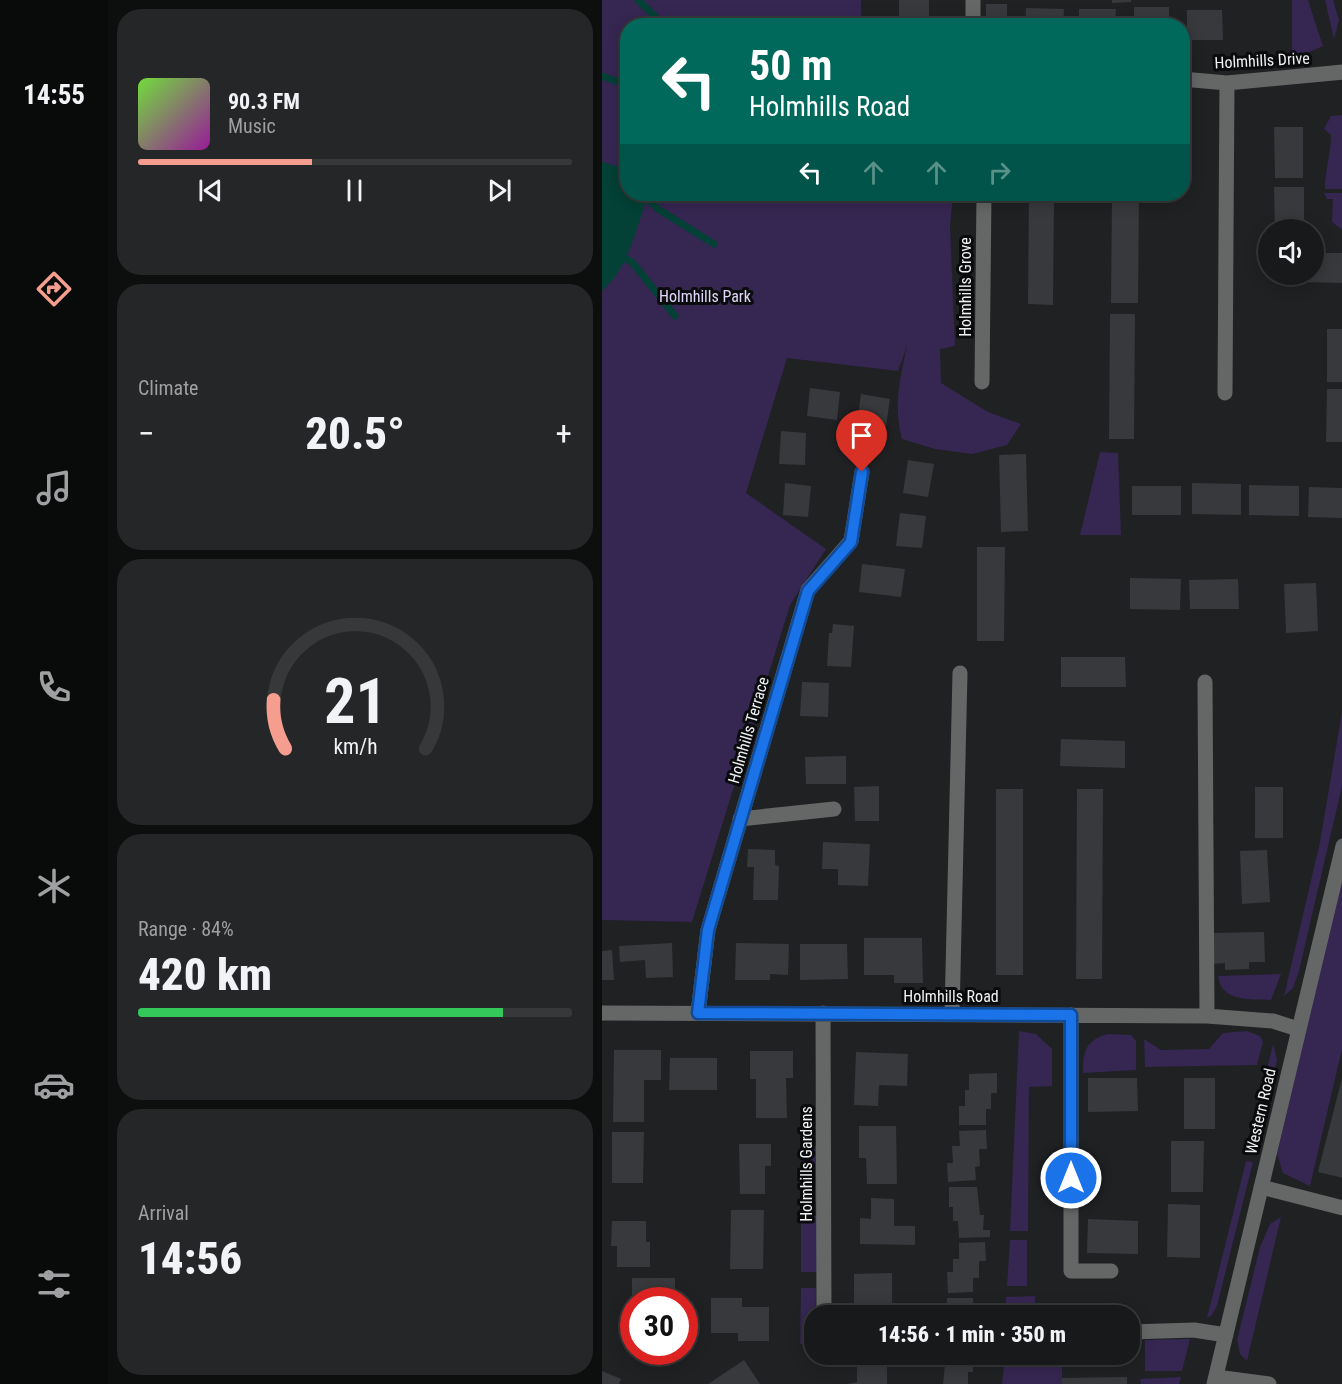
<!DOCTYPE html>
<html lang="en">
<head>
<meta charset="utf-8">
<style>
	:root { --surface:#17191a; --page:#242627; --text:#f1f3f6; --muted:#9ea0a2; --line:#363839; --accent:#f59d8e }
	body { margin:0; font-family:"Roboto Condensed",sans-serif; background:var(--page); color:var(--text); height:100vh; display:flex; flex-direction:column; font-size:22px; white-space:nowrap }
	* { box-sizing:border-box; margin:0 }
	p { font-size:20px; color:var(--muted) }
	.icon { flex:none; width:33px; height:33px; fill:none; stroke:currentColor; stroke-width:2; stroke-linecap:round; stroke-linejoin:round }
	.map { position:relative; flex:1; overflow:hidden }
	.side { display:flex; flex-direction:column; gap:9px; padding:9px; background:#0d0e0e; width:494px }
	.side>* { flex:none }
	.banner { position:absolute; left:18px; top:18px; width:570px; height:183px; border-radius:24px; box-shadow:0 3px 15px #0003,0 0 0 2px var(--line); background:#00695c; color:#fff; overflow:hidden }
	.controls { position:absolute; left:656px; top:219px; display:grid; gap:12px }
	.controls a { display:grid; place-items:center; width:66px; height:66px; border-radius:50%; background:var(--surface); box-shadow:0 3px 15px #0003,0 0 0 2px var(--line); font-size:30px }
	.speed { position:absolute; left:18px; top:1287px; display:flex; gap:12px; font-size:30px; font-weight:700; text-align:center }
	.speed>* { display:grid; place-content:center; width:78px; height:78px; border-radius:50%; background:var(--surface); box-shadow:0 3px 15px #0003,0 0 0 2px var(--line); line-height:1 }
	.speed .limit { border:9px solid #d22; background:#fff; color:#111 }
	.pin { position:absolute; display:grid; place-items:center; width:51px; height:51px; color:#fff; margin:-62px -26px; border-radius:50% 50% 50% 0; rotate:-45deg; box-shadow:0 0 6px #0007 }
	.pin .icon { rotate:45deg }
	.me { position:absolute; width:66px; margin:-33px; rotate:0deg; stroke-linejoin:round; filter:drop-shadow(0 0 4px #0008) }
	.turn { display:flex; align-items:center; gap:21px; height:126px; padding:0 30px; font-size:27px }
	.turn .icon { width:78px; height:78px; stroke-width:2.5 }
	.turn b { display:block; font-size:42px; line-height:51px }
	.lanes { display:flex; align-items:center; height:57px; padding:0 30px; background:#0003; justify-content:center; gap:30px; direction:ltr }
	.lanes .off { opacity:.35 }
	.big { font-size:45px; font-weight:800; line-height:1.1 }
	.side .card { flex:1; display:flex; flex-direction:column; justify-content:center; gap:9px; min-width:0; padding:0 21px; border-radius:24px; background:var(--page) }
	.side .dial { align-items:center; gap:0 }
	.dial svg { height:156px; overflow:visible; fill:none; stroke:var(--line); stroke-width:7; stroke-linecap:round; text-anchor:middle }
	.dial text { fill:var(--text); stroke:none }
	.song { display:flex; align-items:center; gap:18px }
	.cover { width:72px; height:72px; border-radius:9px; background:linear-gradient(135deg,hsl(100 70% 55%),hsl(300 70% 35%)) }
	.played { height:6px; border-radius:3px; background:linear-gradient(90deg,var(--accent) 40%,var(--line) 40%) }
	.keys { display:flex; justify-content:space-around; direction:ltr }
	.heat { display:flex; justify-content:space-between; align-items:center; font-size:33px; direction:ltr }
	.charge { height:9px; border-radius:4px; background:linear-gradient(90deg,#34c759 84%,var(--line) 0) }
	.trip { position:absolute; left:202px; top:1305px; width:336px; height:60px; border-radius:24px; background:var(--surface); box-shadow:0 3px 15px #0003,0 0 0 2px var(--line); font-weight:800; line-height:60px; text-align:center }
	main { display:flex; flex:1; min-height:0 }
	.menu { display:flex; flex-direction:column; width:108px; justify-content:space-around; align-items:center; background:#090a0a; color:var(--muted) }
	.menu .icon { width:42px; height:42px }
	.menu .on { color:var(--accent) }
	.menu b { font-size:27px; color:var(--text) }
	.map>svg:first-child { display:block }
	.green { fill:#362652 }
	.water { fill:#034035 }
	.lines { fill:none; stroke-linecap:round; stroke-linejoin:round }
	.stream { stroke:#034035; stroke-width:7 }
	.building { fill:#38393c }
	.minor { stroke:#656767; stroke-width:15 }
	.route-casing { stroke:#114b97; stroke-width:15 }
	.route { stroke:#1a73e8; stroke-width:10 }
	.labels { text-anchor:middle; stroke-width:6; stroke-linejoin:round; paint-order:stroke }
	.street-label { font-size:16px; fill:#eff1f2; stroke:#0a0b0c }
	.park-label { font-size:16px; fill:#e0d5fa; stroke:#0a0b0c }
</style>
</head>
<body>
<main>
<nav class="menu">
<b>14:55</b>
<svg class="icon on" aria-label="directions" viewBox="0 0 24 24"><path d="M12 3l9 9-9 9-9-9zM9 14v-3h6M13 9l2 2-2 2"/></svg>
<svg class="icon" aria-label="music" viewBox="0 0 24 24"><path d="M9 18V5l10-2v13"/><circle cx="6" cy="18" r="3"/><circle cx="16" cy="16" r="3"/></svg>
<svg class="icon" aria-label="phone" viewBox="0 0 24 24"><path d="M5 4h4l2 5-3 2q2 4 5 5l2-3 5 2v4C11 20 4 13 5 4z"/></svg>
<svg class="icon" aria-label="climate" viewBox="0 0 24 24"><path d="M12 3v18M4 7l16 10M4 17L20 7"/></svg>
<svg class="icon" aria-label="car" viewBox="0 0 24 24"><path d="M5 17H2v-5l4-1 3-4h7l3 4 3 1v5h-3M9 17h6M6 11h13"/><circle cx="7" cy="17" r="2"/><circle cx="17" cy="17" r="2"/></svg>
<svg class="icon" aria-label="filters" viewBox="0 0 24 24"><path d="M4 7h16M4 17h16"/><circle cx="9" cy="7" r="2"/><circle cx="15" cy="17" r="2"/></svg>
</nav>
<section class="side">
<div class="card">
<div class="song"><i class="cover"></i><div><b>90.3 FM</b><p>Music</p></div></div>
<div class="played"></div>
<div class="keys"><svg class="icon" aria-label="previous" viewBox="0 0 24 24"><path d="M18 5L8 12l10 7zM5 5v14"/></svg><svg class="icon" aria-label="pause" viewBox="0 0 24 24"><path d="M8 5v14M16 5v14"/></svg><svg class="icon" aria-label="next" viewBox="0 0 24 24"><path d="M6 5l10 7-10 7zM19 5v14"/></svg></div>
</div>
<div class="card"><p>Climate</p>
<div class="heat"><a>−</a><b class="big">20.5°</b><a>+</a></div>
</div>
<div class="card dial"><svg viewBox="0 0 100 80">
<path d="M14 69A42 42 0 1 1 86 69"/>
<path d="M14 69A42 42 0 0 1 8 44" stroke="#f59d8e"/>
<text x="50" y="56" font-size="32" font-weight="700">21</text>
<text x="50" y="72" font-size="11">km/h</text>
</svg></div>
<div class="card"><p>Range · 84%</p><b class="big">420 km</b><div class="charge"></div></div>
<div class="card"><p>Arrival</p><b class="big">14:56</b></div>
</section>
<div class="map">
<svg width="741" height="1384" viewBox="0 0 741 1384">
	<rect width="100%" height="100%" fill="#1f2123"/>
	<!-- green -->
	<path class="green" d="M0,0H259V25L26,26V194H351L348,225L353,346L338,349L339,383L386,412L419,424L405,445L370,454L333,449L300,439C291,407 298,378 305,346L296,371L185,358L144,493L224,549L188,605L90,922L0,920Z
		M690,0H706L721,46L705,53L690,54Z
		M723,0H731L737,20L732,39Z
		M740,115V189H723C723,169 729,155 729,135L722,129L729,116Z
		M722,193H740V230L730,222L731,199H725Z
		M498,452L516,453L519,535H478Z
		M740,712V786L697,971L691,988L682,996L718,842Z
		M740,875V1049L708,1186L681,1173L675,1154Z
		M679,974L669,1000C648,999 619,1002 616,976Z
		M417,1031L434,1034L450,1049V1086L427,1087L426,1231H408Z
		M645,1031L658,1036L661,1042L655,1065L543,1067L542,1039L559,1050L607,1049L621,1033Z
		M506,1034L529,1035L534,1041V1070L481,1073C481,1052 483,1040 506,1034Z
		M671,1044L675,1060L652,1153L646,1151Z
		M200,1146H216L215,1202H200Z
		M644,1161L651,1162L615,1306L610,1315L605,1318Z
		M199,1216H215V1272H199Z
		M679,1217L645,1361L638,1354L635,1340L658,1247L668,1224Z
		M408,1240H425V1286H405Z
		M199,1288H214L213,1344H198Z
		M433,1296V1315H404V1297Z
		M588,1339L580,1371H543V1340Z
		M403,1355H434V1362H460V1384H400Z
		M579,1377L577,1384H539L538,1379Z"/>
	<!-- water -->
	<path class="water" d="M0,162L25,169L26,194H47C33,228 29,265 0,291Z"/>
	<g class="lines">
		<!-- stream -->
		<path class="stream" d="M36,0L63,26
			M0,76L26,85
			M45,199L56,209L112,244
			M24,259L30,262L73,316"/>
	</g>
	<!-- building -->
	<path class="building" d="M297,0H327V26H297Z
		M510,0H529V2L510,3Z
		M384,4H405V26H384Z
		M532,7H567V26H532Z
		M424,8L462,9L461,26H423Z
		M477,9H514L513,26H477Z
		M585,10H620L621,40H585Z
		M672,127H701V178H673Z
		M672,187H702V230H673Z
		M427,194H452L451,305L426,304Z
		M510,194H537L536,303H509Z
		M711,253H741V283L701,282V274H711Z
		M508,314H533L532,439H507Z
		M725,329H741V382H725Z
		M208,388L238,392L235,420L205,416Z
		M725,389H741V442H724Z
		M259,394L288,399L284,426L255,422Z
		M179,431L204,433L203,465L177,464Z
		M424,454L426,531L399,532L397,455Z
		M306,460L332,464L326,497L301,493Z
		M183,483L209,486L206,517L181,515Z
		M590,483L639,484V515L590,514Z
		M647,485L697,486V516L647,515Z
		M530,486H579V515H530Z
		M707,487L741,488V518L706,517Z
		M298,513L324,516L320,548L294,546Z
		M375,547H403L402,641H375Z
		M260,564L303,569L299,597L257,592Z
		M528,578L579,579L578,610L528,609Z
		M636,579L637,609H588L587,580Z
		M714,583L716,631L684,633L682,584Z
		M231,624L252,626L249,667L225,666L227,633H230Z
		M459,657H523L524,687H459Z
		M200,682L227,683L226,717L198,716Z
		M459,739L523,741V768L458,766Z
		M244,756V784H204L203,757Z
		M277,786V821H253L252,787Z
		M653,787H681V838H653Z
		M394,789H421V975H394Z
		M475,789H501L500,979H474Z
		M221,842L268,844L266,886L236,885V869H220Z
		M146,849L173,850V865L177,866L176,900H151L152,867H145Z
		M665,850L668,902L640,904L638,851Z
		M662,932L663,962H647V969L623,970V963L610,964L609,933Z
		M262,938H320L321,983H292V975H262Z
		M70,943L71,977L44,978L43,960L18,962L17,946Z
		M134,943L187,944L186,975L168,974V980H133Z
		M198,944H245L246,979L198,980Z
		M10,950L12,980H0V951Z
		M12,1050H59V1080H42V1122H11Z
		M148,1051H191V1078H184L185,1118H154V1079H148Z
		M254,1052L306,1054L305,1086L277,1085L276,1106L252,1105Z
		M68,1058H115V1090H67Z
		M395,1073V1093H389V1109H384V1125H357V1106H363V1090H367V1074Z
		M741,1074V1178L716,1172Z
		M486,1078H535L536,1111L486,1112Z
		M582,1078H613V1129H582Z
		M257,1126H294L295,1184H265L264,1158H257Z
		M384,1130L385,1149H377L378,1166L373,1167L374,1180L346,1182L345,1163H351L350,1146H358L357,1131Z
		M10,1132H42L41,1183H10Z
		M569,1141H602L601,1192H569Z
		M137,1144H169V1166H163V1194H138Z
		M347,1187H375L378,1215H382L381,1230H388V1237L357,1238L356,1221H351V1207H347Z
		M269,1198L292,1199V1226H313V1245L258,1244V1218L269,1219Z
		M566,1204L598,1205V1258L565,1257Z
		M129,1210H162L161,1269H128Z
		M486,1219L536,1221V1254L485,1253Z
		M10,1221H44V1242H48V1267H15V1246H9Z
		M383,1242L384,1261H377V1278H371V1292L346,1293L345,1272H351V1259H357V1243Z
		M290,1273V1316H262V1303H252V1274Z
		M30,1278H73V1300H30Z
		M109,1298H140V1307H167V1341H136V1333H109Z
		M345,1298H371V1316H345Z
		M255,1354H285V1384H246L255,1382Z
		M344,1354H378V1359H371V1372H366V1384H341Z
		M142,1360L158,1384H106Z
		M0,1371L19,1379L17,1384H0Z
		M525,1377V1384H460V1378Z"/>
	<g class="lines">
		<!-- minor -->
		<path class="minor" d="M371,0V26
			M580,79L625,83L741,72
			M380,382L382,194
			M623,393L625,83
			M603,682L605,1016
			M138,819L232,809
			M0,1013L605,1016L671,1021L696,1029
			M96,1013L106,930L206,590L249,541L260,472
			M221,1013L222,1316
			M350,1014L358,673
			M469,1015V1271H509
			M659,1187L741,1208
			M528,1332L592,1330L624,1335
			M223,1354V1356
			M614,1377L667,1384
			M612,1384L741,846"/>
	</g>
	<g class="lines">
		<defs>
			<path id="route" d="M260,472L249,542L206,591L106,930L96,1013L469,1015V1178"/>
		</defs>
		<!-- route casing -->
		<use href="#route" class="route-casing"/>
		<!-- route -->
		<use href="#route" class="route"/>
	</g>
	<g class="labels">
		<!-- street labels -->
		<g class="street-label">
			<text transform="translate(660 60) rotate(-3)" y="6">Holmhills Drive</text>
			<text transform="translate(363 287) rotate(-90)" y="6">Holmhills Grove</text>
			<text transform="translate(146 730) rotate(-74)" y="6">Holmhills Terrace</text>
			<text x="349" y="1002">Holmhills Road</text>
			<text transform="translate(658 1111) rotate(-77)" y="6">Western Road</text>
			<text transform="translate(204 1164) rotate(-90)" y="6">Holmhills Gardens</text>
		</g>
		<!-- park labels -->
		<g class="park-label">
			<text x="103" y="302">Holmhills Park</text>
		</g>
	</g>
</svg>
<div class="controls">
<a><svg class="icon" aria-label="sound" viewBox="0 0 24 24"><path d="M4 9h4l5-4v14l-5-4H4zM17 9q2 3 0 6"/></svg></a>
</div>
<div class="speed"><div class="limit">30</div></div>
<div class="pin" style="left:260px;top:472px;background:#d93025"><svg class="icon" aria-label="arrive" viewBox="0 0 24 24"><path d="M6 21V4h12l-3 4 3 4H6"/></svg></div>
<svg class="me" style="left:469px;top:1178px" viewBox="-20 -20 40 40"><circle r="17" fill="#1a73e8" stroke="#fff" stroke-width="3"/><path d="M0-11L8 9 0 5-8 9z" fill="#fff"/></svg>
<div class="trip">14:56 · 1 min · 350 m</div>
<div class="banner">
<div class="turn"><svg class="icon" aria-label="left" viewBox="0 0 24 24"><path d="M17 20v-9H6M10 6l-5 5 5 5"/></svg><div><b>50 m</b>Holmhills Road</div></div>
<div class="lanes"><svg class="icon" aria-label="left" viewBox="0 0 24 24"><path d="M17 20v-9H6M10 6l-5 5 5 5"/></svg><svg class="icon off" aria-label="ahead" viewBox="0 0 24 24"><path d="M12 20V5M6 11l6-6 6 6"/></svg><svg class="icon off" aria-label="ahead" viewBox="0 0 24 24"><path d="M12 20V5M6 11l6-6 6 6"/></svg><svg class="icon off" aria-label="right" viewBox="0 0 24 24"><path d="M7 20v-9h11M14 6l5 5-5 5"/></svg></div>
</div>
</div>
</main>
</body>
</html>
